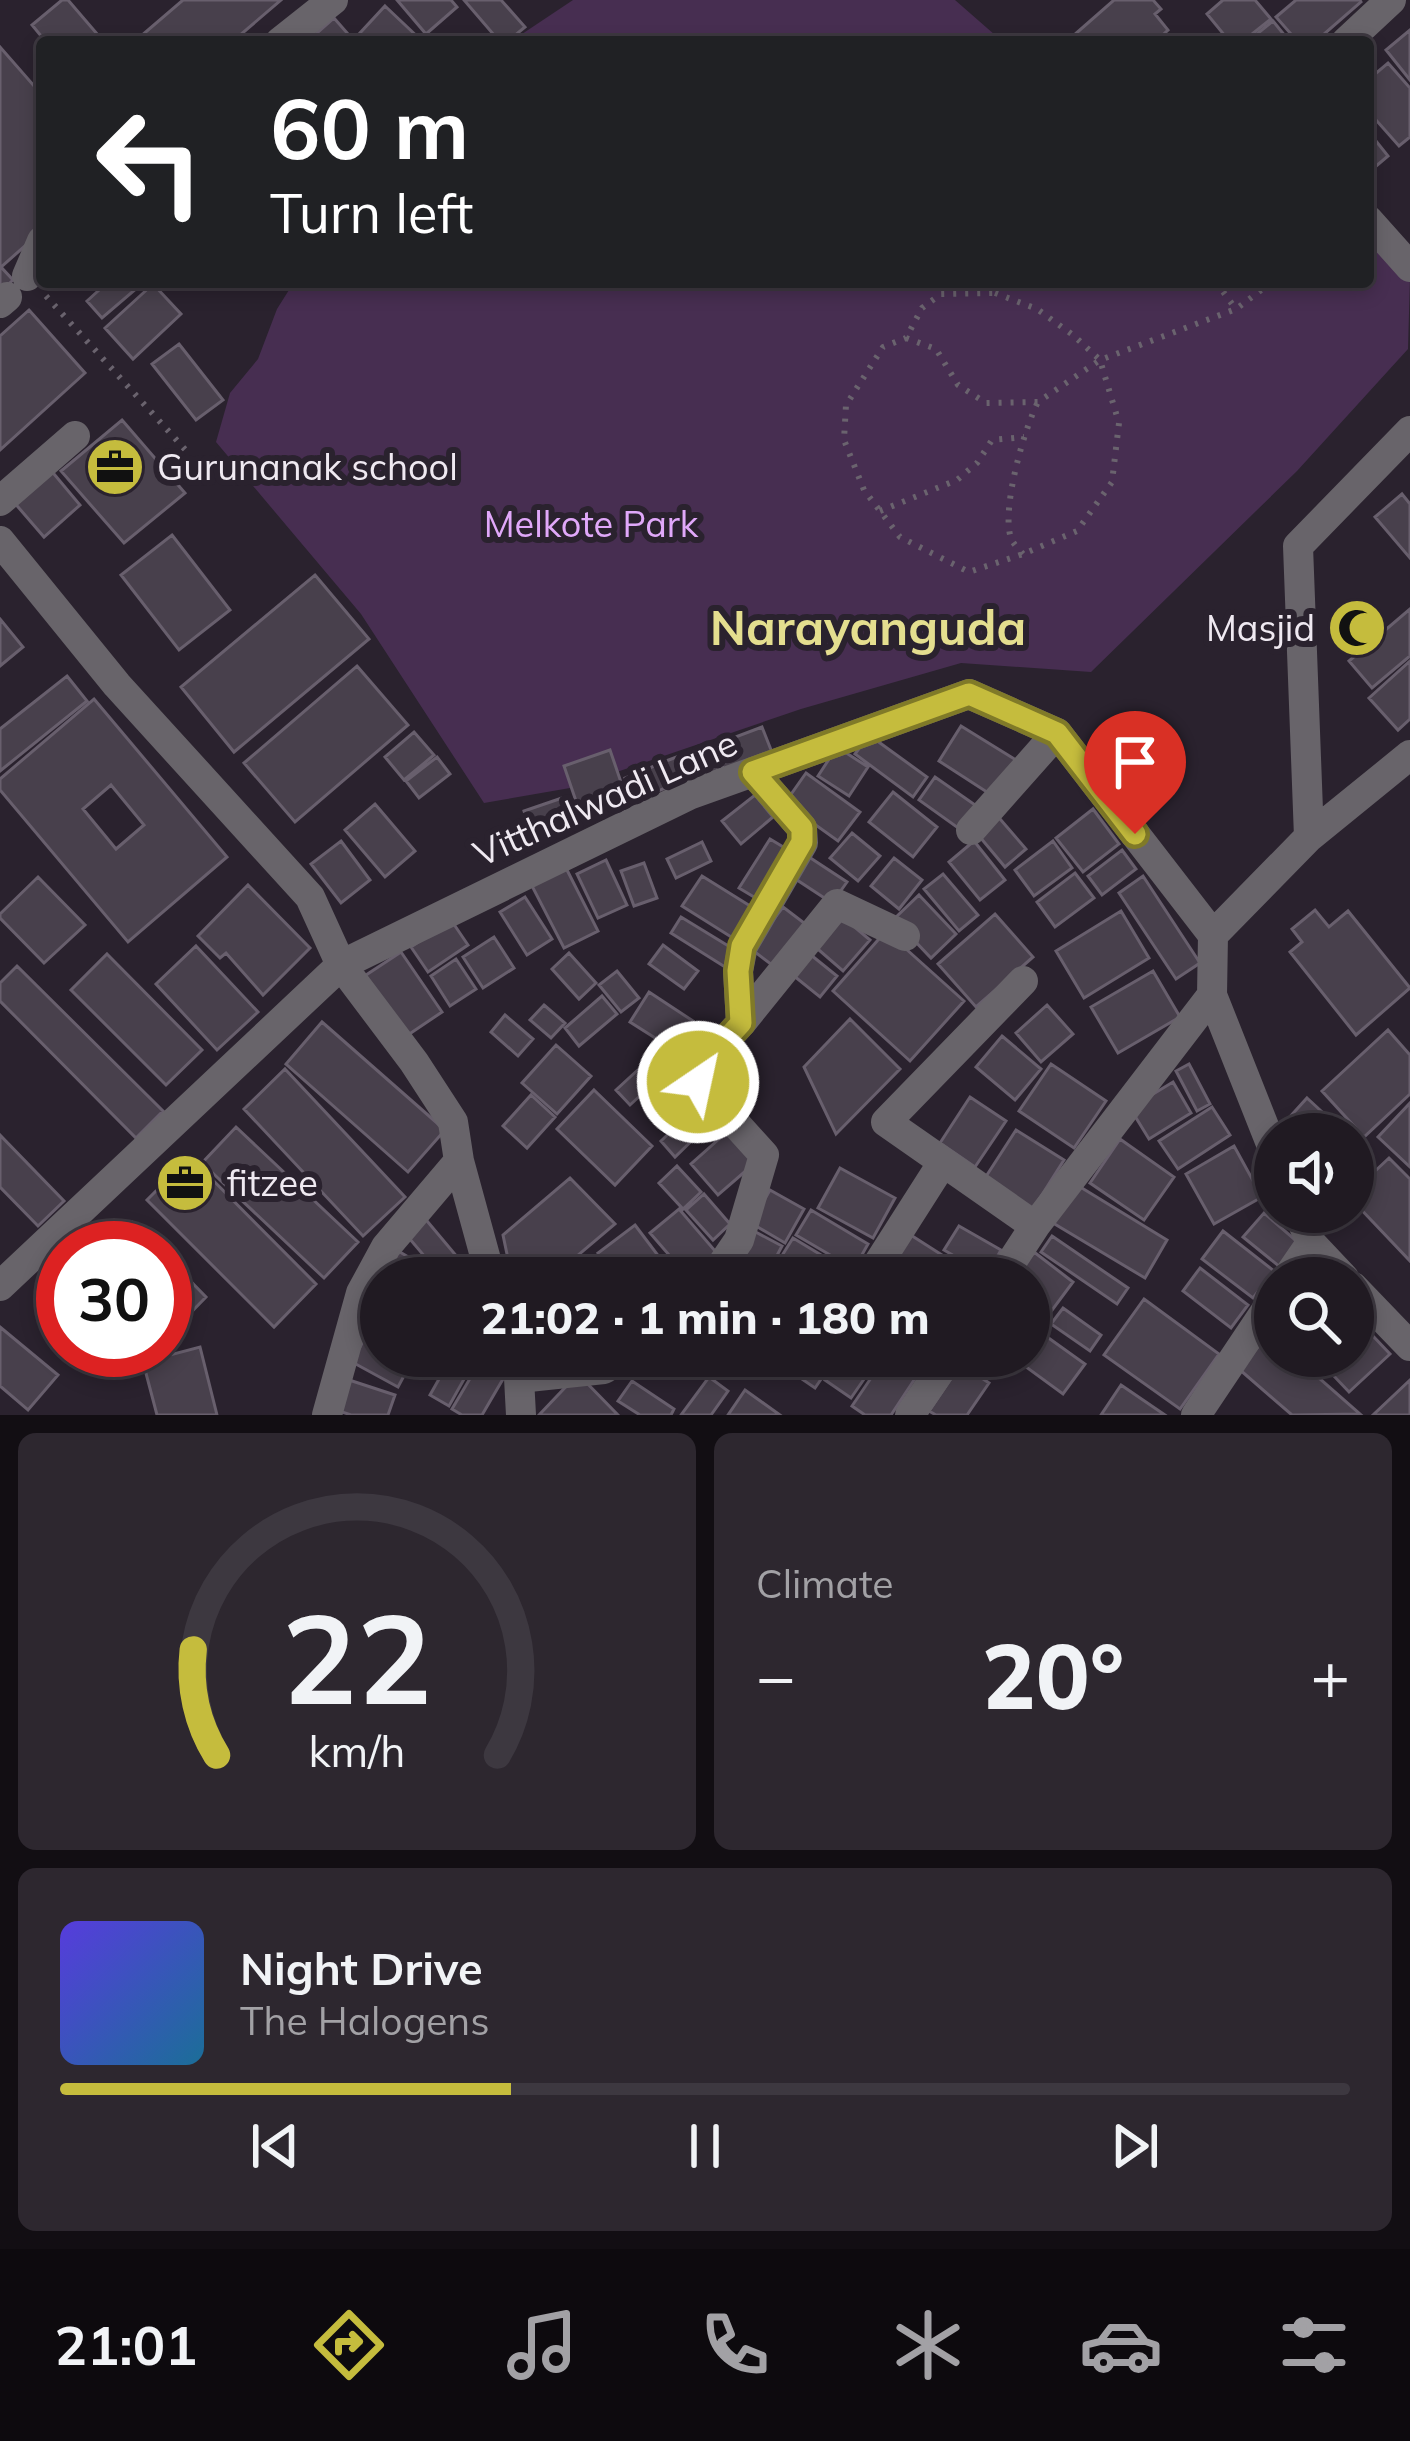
<!DOCTYPE html>
<html lang="en">
<head>
<meta charset="utf-8">
<style>
	:root { --surface:#201a22; --page:#2d272f; --text:#f1f3f6; --muted:#a2a1a5; --line:#3d3840; --accent:#c5bc3d }
	body { margin:0; font-family:Mulish,sans-serif; background:var(--page); color:var(--text); height:100vh; display:flex; flex-direction:column; font-size:45px; white-space:nowrap }
	* { box-sizing:border-box; margin:0 }
	p { font-size:39px; color:var(--muted) }
	.icon { flex:none; width:66px; height:66px; fill:none; stroke:currentColor; stroke-width:2; stroke-linecap:round; stroke-linejoin:round }
	.map { position:relative; height:1415px; overflow:hidden }
	.details { display:flex; flex-direction:column; gap:18px; padding:18px; background:#120e13; flex:1 }
	.details>* { flex:none }
	.banner { position:absolute; left:36px; top:36px; width:1338px; height:252px; border-radius:12px; box-shadow:0 6px 18px #0003,0 0 0 3px var(--line); background:#202124; color:#fff; overflow:hidden }
	.tools { position:absolute; left:1254px; top:1113px; display:grid; gap:24px }
	.tools a { display:grid; place-items:center; width:120px; height:120px; border-radius:50%; background:var(--surface); box-shadow:0 6px 18px #0003,0 0 0 3px var(--line); font-size:60px }
	.speed { position:absolute; left:36px; top:1221px; display:flex; gap:24px; font-size:60px; font-weight:700; text-align:center }
	.speed>* { display:grid; place-content:center; width:156px; height:156px; border-radius:50%; background:var(--surface); box-shadow:0 6px 18px #0003,0 0 0 3px var(--line); line-height:1 }
	.speed .limit { border:18px solid #d22; background:#fff; color:#111 }
	.pin { position:absolute; display:grid; place-items:center; width:102px; height:102px; color:#fff; margin:-123px -51px; border-radius:50% 50% 50% 0; rotate:-45deg; box-shadow:0 0 12px #0007 }
	.pin .icon { rotate:45deg }
	.me { position:absolute; width:132px; margin:-66px; rotate:34deg; stroke-linejoin:round; filter:drop-shadow(0 0 9px #0008) }
	.turn { display:flex; align-items:center; gap:42px; height:252px; padding:0 36px; font-size:54px }
	.turn .icon { width:156px; height:156px; stroke-width:2.5 }
	.turn b { display:block; font-size:84px; line-height:102px }
	.big { font-size:90px; font-weight:800; line-height:1.1 }
	.details .tile { flex:1; display:flex; flex-direction:column; justify-content:center; gap:18px; min-width:0; padding:0 42px; border-radius:18px; background:var(--page) }
	.details .dial { align-items:center; gap:0 }
	.dial svg { height:312px; overflow:visible; fill:none; stroke:var(--line); stroke-width:7; stroke-linecap:round; text-anchor:middle }
	.dial text { fill:var(--text); stroke:none }
	.song { display:flex; align-items:center; gap:36px }
	.cover { width:144px; height:144px; border-radius:18px; background:linear-gradient(135deg,hsl(250 70% 55%),hsl(200 70% 35%)) }
	.played { height:12px; border-radius:6px; background:linear-gradient(90deg,var(--accent) 35%,var(--line) 35%) }
	.keys { display:flex; justify-content:space-around; direction:ltr }
	.heat { display:flex; justify-content:space-between; align-items:center; font-size:66px; direction:ltr }
	.details .tiles { flex:1; display:grid; gap:18px; grid-template-columns:1fr 1fr }
	.tile:last-child { grid-column:span 2 }
	.trip { position:absolute; left:360px; top:1257px; width:690px; height:120px; border-radius:60px; background:var(--surface); box-shadow:0 6px 18px #0003,0 0 0 3px var(--line); font-weight:800; line-height:120px; text-align:center }
	.tab-bar { display:flex; height:192px; justify-content:space-around; align-items:center; background:#0d0a0e; color:var(--muted) }
	.tab-bar .icon { width:84px; height:84px }
	.tab-bar .selected { color:var(--accent) }
	.tab-bar b { font-size:54px; color:var(--text) }
	.map>svg:first-child { display:block }
	.green { fill:#472e51 }
	.building { fill:#48404c; stroke:#685f6d; stroke-width:3; fill-rule:evenodd }
	.lines { fill:none; stroke-linecap:round; stroke-linejoin:round }
	.path { stroke:#6a636e; stroke-width:6; stroke-dasharray:3 9; stroke-linecap:butt }
	.minor { stroke:#68646a; stroke-width:30 }
	.route-casing { stroke:#807a28; stroke-width:30 }
	.route { stroke:#c5bc3d; stroke-width:21 }
	.labels { text-anchor:middle; stroke-width:12; stroke-linejoin:round; paint-order:stroke }
	.poi-label { font-size:36px; fill:#efe9f1; stroke:#2a222e; text-anchor:start }
	.park-label { font-size:36px; fill:#e0a8f9; stroke:#2a222e }
	.street-label { font-size:36px; fill:#efe9f1; stroke:#2a222e }
	.district-label { font-size:48px; font-weight:bold; fill:#e4de8f; stroke:#2a222e }
</style>
</head>
<body>
<div class="map">
<svg width="1410" height="1415" viewBox="0 0 1410 1415">
	<rect width="100%" height="100%" fill="#2a222e"/>
	<!-- green -->
	<path class="green" d="M573,0H955L1003,42H510Z
		M1368,222L1410,277L1408,349L1297,471L1091,672L961,663L801,709L570,788L484,803L361,614L216,442L230,393L258,359L277,309L294,282H1368Z"/>
	<!-- building -->
	<path class="building" d="M62,0H68L104,42H46L32,25Z
		M183,0H281L232,42H134Z
		M397,0H451L457,7L426,34Z
		M464,0H501L525,27L507,42H500Z
		M1114,0H1153L1161,9L1155,14L1168,30L1155,42H1078L1073,36Z
		M1223,0H1255L1271,19L1242,42H1230L1207,14Z
		M1296,0H1360L1361,2L1315,42H1298L1276,17Z
		M385,6L423,42H370L360,33Z
		M334,18L355,42H307Z
		M1273,21L1290,42H1247Z
		M1410,30V80L1386,50Z
		M0,47L42,95V231L1,267L13,280L0,292Z
		M1388,63L1410,88V137L1399,146L1368,111V80Z
		M1368,131L1388,156L1368,173Z
		M108,282H144L102,318L87,301Z
		M153,284L181,314L133,359L105,328Z
		M29,310L85,373L0,450V336Z
		M179,344L223,400L196,420L152,364Z
		M122,420L185,493L124,543L61,471Z
		M49,468L80,505L44,537L12,500Z
		M1402,494L1410,504V558L1375,517Z
		M172,535L230,610L179,650L121,575Z
		M315,575L369,639L234,752L181,687Z
		M1410,609V656L1372,688L1349,661Z
		M0,619L23,647L0,666Z
		M1410,661V719L1398,730L1369,698Z
		M357,666L408,725L295,822L244,763Z
		M67,676L87,701L0,771V729Z
		M94,699L227,857L128,942L0,790V779ZM111,785L144,825L116,849L83,809Z
		M961,726L1016,760L993,796L939,761Z
		M762,727L773,755L725,773L714,745Z
		M414,732L434,755L404,780L385,757Z
		M869,735L927,777L913,797L855,754Z
		M709,745L719,773L676,789L666,761Z
		M837,747L868,767L849,796L818,776Z
		M610,750L623,788L577,804L564,766Z
		M437,757L450,774L419,798L406,781Z
		M659,764L668,787L634,801L625,778Z
		M806,773L860,812L838,841L785,803Z
		M935,777L978,807L961,830L919,800Z
		M893,792L937,827L913,857L869,822Z
		M755,795L773,817L741,844L722,821Z
		M562,798L572,826L533,840L524,811Z
		M375,804L415,851L385,877L345,830Z
		M1093,809L1119,844L1083,872L1056,838Z
		M994,812L1026,849L1005,867L974,830Z
		M852,833L880,856L858,881L830,858Z
		M770,839L790,851L759,900L739,888Z
		M341,841L370,880L341,903L311,864Z
		M974,841L1005,880L980,900L949,862Z
		M1053,841L1072,868L1034,896L1015,870Z
		M702,842L711,861L676,878L667,859Z
		M1122,850L1136,869L1102,895L1088,876Z
		M809,857L847,882L832,903L794,878Z
		M894,858L922,880L899,909L871,886Z
		M606,860L627,905L598,918L577,874Z
		M644,863L657,898L634,906L621,871Z
		M566,868L598,931L564,948L532,886Z
		M1075,873L1094,898L1055,927L1037,902Z
		M943,874L978,915L959,931L924,889Z
		M702,876L755,909L736,940L682,906Z
		M1143,876L1200,963L1176,979L1119,893Z
		M38,877L85,925L44,963L0,918V914Z
		M248,885L310,948L263,995L226,953L220,958L198,936Z
		M919,895L956,934L931,958L894,919Z
		M525,897L552,939L527,955L500,912Z
		M783,907L812,929L780,971L751,949Z
		M1315,910L1329,927L1348,911L1410,988L1356,1035L1290,952L1302,942L1292,929Z
		M1121,911L1149,958L1084,998L1056,951Z
		M838,913L870,940L843,971L812,944Z
		M995,914L1033,957L976,1007L938,964Z
		M681,917L735,950L725,967L671,933Z
		M451,920L468,945L428,972L411,947Z
		M886,931L964,1001L910,1061L833,991Z
		M494,937L514,968L483,988L463,957Z
		M663,945L698,971L684,989L649,964Z
		M196,946L258,1012L217,1050L156,984Z
		M806,951L837,976L820,997L789,972Z
		M401,952L442,1012L402,1039L360,979Z
		M569,953L596,983L579,999L552,969Z
		M107,954L202,1050L166,1085L71,990Z
		M456,959L476,989L450,1006L431,976Z
		M17,966L163,1111L136,1138L0,1001V983Z
		M617,971L639,998L621,1012L599,985Z
		M1153,971L1180,1017L1118,1053L1091,1007Z
		M649,992L693,1021L674,1050L630,1022Z
		M602,996L617,1014L579,1046L565,1028Z
		M544,1005L565,1023L551,1038L530,1020Z
		M1047,1005L1073,1034L1041,1062L1016,1033Z
		M505,1015L533,1039L518,1056L491,1032Z
		M850,1019L900,1069L836,1134L804,1067Z
		M322,1022L445,1130L408,1172L286,1064Z
		M1388,1030L1410,1055V1094L1364,1137L1322,1091Z
		M1002,1036L1041,1069L1015,1100L976,1067Z
		M556,1045L591,1076L557,1114L522,1083Z
		M654,1055L668,1070L630,1105L616,1090Z
		M1051,1064L1106,1101L1074,1148L1019,1111Z
		M1189,1064L1210,1104L1197,1111L1176,1071Z
		M285,1069L405,1197L363,1236L244,1109Z
		M1173,1082L1191,1113L1149,1139L1130,1108Z
		M594,1090L652,1146L615,1185L557,1129Z
		M531,1095L555,1117L527,1148L503,1126Z
		M970,1097L1006,1121L975,1167L940,1143Z
		M1307,1098L1346,1134H1281L1277,1131Z
		M1410,1103V1167L1378,1137Z
		M1212,1107L1230,1135L1178,1169L1159,1141Z
		M690,1113L711,1122L675,1157L661,1141Z
		M236,1127L358,1242L324,1278L202,1163Z
		M1016,1130L1064,1160L1033,1209L985,1178Z
		M728,1131L756,1162L718,1195L691,1164Z
		M0,1135L64,1201L38,1226L0,1187Z
		M1120,1139L1174,1177L1144,1220L1090,1183Z
		M1234,1146L1262,1197L1214,1224L1186,1174Z
		M190,1157L316,1284L274,1327L147,1200Z
		M1389,1158L1410,1179V1261L1353,1201V1192Z
		M677,1166L701,1192L683,1209L659,1183Z
		M840,1168L895,1198L873,1238L818,1208Z
		M570,1178L615,1224L551,1278H512L503,1235Z
		M1077,1185L1167,1240L1145,1278L1053,1223Z
		M770,1190L804,1209L785,1243L751,1223Z
		M704,1194L730,1224L713,1240L686,1210Z
		M679,1209L722,1259L701,1278H689L650,1233Z
		M811,1210L868,1244L854,1269L796,1235Z
		M1264,1213L1300,1244L1280,1267L1243,1237Z
		M422,1215L464,1265L449,1278H443L403,1231Z
		M132,1222L158,1248H125L116,1238Z
		M635,1225L675,1278H617L598,1253Z
		M959,1226L1001,1250L987,1275L944,1250Z
		M750,1229L782,1246L766,1276L734,1259Z
		M1223,1231L1274,1271L1253,1298L1202,1259Z
		M906,1232L978,1278H924L890,1256Z
		M1052,1236L1128,1288L1117,1304L1041,1252Z
		M793,1238L846,1270L841,1278H804L778,1262Z
		M393,1248L434,1272L430,1278H388L378,1272Z
		M1034,1252L1073,1282L1050,1313L1029,1297V1278H1015Z
		M165,1255L206,1297L165,1339Z
		M1200,1268L1248,1305L1231,1328L1183,1291Z
		M63,1269V1313L41,1291Z
		M1144,1299L1219,1354L1180,1409L1104,1355Z
		M1063,1308L1101,1335L1090,1351L1051,1324Z
		M1354,1316L1390,1354L1349,1392L1315,1356H1353Z
		M0,1327L58,1375L28,1410L0,1386Z
		M1043,1334L1085,1364L1063,1394L1022,1364Z
		M1269,1334L1275,1340V1356H1294L1360,1414L1292,1415L1239,1369Z
		M366,1336L381,1344V1356H402L412,1361L398,1387L352,1362Z
		M200,1347L217,1415H157L143,1362Z
		M99,1350H138L119,1369Z
		M452,1356H477L449,1406L430,1395Z
		M801,1356H837L815,1388L790,1371Z
		M841,1356H880L851,1398L825,1380Z
		M886,1356H892L918,1374L891,1415H865L852,1406Z
		M961,1364L989,1383L967,1415H936L929,1411Z
		M478,1365L503,1379L482,1415H462L452,1409Z
		M578,1374L618,1415H539Z
		M709,1377L728,1391L711,1415H681Z
		M343,1378L395,1395L388,1415H351L333,1409Z
		M1410,1380V1415H1373Z
		M632,1381L674,1409L671,1415H640L618,1401Z
		M1121,1385L1165,1415H1101Z
		M745,1390L780,1415H728Z"/>
	<g class="lines">
		<!-- path -->
		<path class="path" d="M1216,282L1235,308
			M995,293L1037,309L1073,335L1100,360L1119,423L1112,482L1077,531L1023,554L969,572L900,537L864,490L844,440L846,405L883,347L906,338L922,308L941,294Z
			M46,296L191,456
			M906,338L936,349L958,385L986,403L1038,402L1100,360L1236,309L1272,282
			M880,511L957,480L977,463L992,440L1024,437
			M1023,554C1021,552 1011,541 1011,538C1001,510 1024,429 1038,402"/>
		<!-- minor -->
		<path class="minor" d="M280,42L333,0
			M1346,42L1391,0
			M1368,220L1410,267
			M27,276L42,241
			M0,303L7,297
			M0,501L75,436
			M0,541L117,685L310,897L341,965L414,1062L453,1122L459,1161L491,1278
			M971,830L1057,733
			M1309,837L1298,546L1410,431
			M1213,935L1309,837L1410,755
			M1023,981L886,1122L1035,1226
			M741,1023L837,904L905,936
			M1298,1212L1311,1243L1344,1278
			M713,1278L739,1240L764,1155L698,1082L709,1058L741,1023L738,971L743,946L803,843L802,828L753,772
			M869,1278L943,1162
			M1001,1278L1035,1226L1212,995
			M1287,1278L1311,1243
			M0,1286L341,965L689,795L969,694L1057,733L1213,935L1212,995L1275,1154
			M1353,1287L1410,1346
			M513,1356L519,1378L521,1415
			M519,1378L604,1369L624,1356
			M327,1415L361,1293L386,1247L459,1161
			M910,1415L950,1356
			M1196,1415L1275,1297"/>
	</g>
	<g class="lines">
		<defs>
			<path id="route" d="M698,1082L709,1058L741,1023L738,971L742,946L802,842V828L753,772L969,694L1057,733L1135,834"/>
		</defs>
		<!-- route casing -->
		<use href="#route" class="route-casing"/>
		<!-- route -->
		<use href="#route" class="route"/>
	</g>
	<!-- icons -->
	<defs>
		<symbol id="office-disc" viewBox="-11 -11 22 22"><circle r="9.5" fill="#c5bc3d" stroke="#2a222e"/><path d="M-6-3h4V-5.5h4V-3h4V5H-6ZM-1-4.5V-3h2v-1.5ZM-6 0V1H6V0Z" fill="#111"/></symbol>
		<symbol id="mosque-disc" viewBox="-11 -11 22 22"><circle r="9.5" fill="#c5bc3d" stroke="#2a222e"/><path d="M3.5-4.9A6 6 0 1 0 3.5 4.9A5 5 0 1 1 3.5-4.9Z" fill="#111"/></symbol>
	</defs>
	<g fill-rule="evenodd">
		<use href="#office-disc" x="82" y="434" width="66" height="66"/>
		<use href="#mosque-disc" x="1324" y="595" width="66" height="66"/>
		<use href="#office-disc" x="152" y="1150" width="66" height="66"/>
	</g>
	<g class="labels">
		<!-- poi labels -->
		<g class="poi-label">
			<text x="157" y="480">Gurunanak school</text>
			<text x="1315" y="641" text-anchor="end">Masjid</text>
			<text x="227" y="1196">fitzee</text>
		</g>
		<!-- park labels -->
		<g class="park-label">
			<text x="591" y="537">Melkote Park</text>
		</g>
		<!-- street labels -->
		<g class="street-label">
			<text transform="translate(605 798) rotate(-24)" y="13">Vitthalwadi Lane</text>
		</g>
		<!-- district labels -->
		<g class="district-label">
			<text x="868" y="645">Narayanguda</text>
		</g>
	</g>
</svg>
<div class="tools">
<a><svg class="icon" aria-label="sound" viewBox="0 0 24 24"><path d="M4 9h4l5-4v14l-5-4H4zM17 9q2 3 0 6"/></svg></a>
<a><svg class="icon" aria-label="search" viewBox="0 0 24 24"><circle cx="10" cy="10" r="6"/><path d="M15 15l6 6"/></svg></a>
</div>
<div class="speed"><div class="limit">30</div></div>
<div class="pin" style="left:1135px;top:834px;background:#d93025"><svg class="icon" aria-label="arrive" viewBox="0 0 24 24"><path d="M6 21V4h12l-3 4 3 4H6"/></svg></div>
<svg class="me" style="left:698px;top:1082px" viewBox="-20 -20 40 40"><circle r="17" fill="#c5bc3d" stroke="#fff" stroke-width="3"/><path d="M0-11L8 9 0 5-8 9z" fill="#fff"/></svg>
<div class="trip">21:02 · 1 min · 180 m</div>
<div class="banner">
<div class="turn"><svg class="icon" aria-label="left" viewBox="0 0 24 24"><path d="M17 20v-9H6M10 6l-5 5 5 5"/></svg><div><b>60 m</b>Turn left</div></div>
</div>
</div>
<section class="details">
<div class="tiles">
<div class="tile dial"><svg viewBox="0 0 100 80">
<path d="M14 69A42 42 0 1 1 86 69"/>
<path d="M14 69A42 42 0 0 1 8 42" stroke="#c5bc3d"/>
<text x="50" y="56" font-size="32" font-weight="700">22</text>
<text x="50" y="72" font-size="11">km/h</text>
</svg></div>
<div class="tile"><p>Climate</p>
<div class="heat"><a>−</a><b class="big">20°</b><a>+</a></div>
</div>
<div class="tile">
<div class="song"><i class="cover"></i><div><b>Night Drive</b><p>The Halogens</p></div></div>
<div class="played"></div>
<div class="keys"><svg class="icon" aria-label="previous" viewBox="0 0 24 24"><path d="M18 5L8 12l10 7zM5 5v14"/></svg><svg class="icon" aria-label="pause" viewBox="0 0 24 24"><path d="M8 5v14M16 5v14"/></svg><svg class="icon" aria-label="next" viewBox="0 0 24 24"><path d="M6 5l10 7-10 7zM19 5v14"/></svg></div>
</div>
</div>
</section>
<nav class="tab-bar">
<b>21:01</b>
<svg class="icon selected" aria-label="directions" viewBox="0 0 24 24"><path d="M12 3l9 9-9 9-9-9zM9 14v-3h6M13 9l2 2-2 2"/></svg>
<svg class="icon" aria-label="music" viewBox="0 0 24 24"><path d="M9 18V5l10-2v13"/><circle cx="6" cy="18" r="3"/><circle cx="16" cy="16" r="3"/></svg>
<svg class="icon" aria-label="phone" viewBox="0 0 24 24"><path d="M5 4h4l2 5-3 2q2 4 5 5l2-3 5 2v4C11 20 4 13 5 4z"/></svg>
<svg class="icon" aria-label="climate" viewBox="0 0 24 24"><path d="M12 3v18M4 7l16 10M4 17L20 7"/></svg>
<svg class="icon" aria-label="car" viewBox="0 0 24 24"><path d="M5 17H2v-5l4-1 3-4h7l3 4 3 1v5h-3M9 17h6M6 11h13"/><circle cx="7" cy="17" r="2"/><circle cx="17" cy="17" r="2"/></svg>
<svg class="icon" aria-label="filters" viewBox="0 0 24 24"><path d="M4 7h16M4 17h16"/><circle cx="9" cy="7" r="2"/><circle cx="15" cy="17" r="2"/></svg>
</nav>
</body>
</html>
